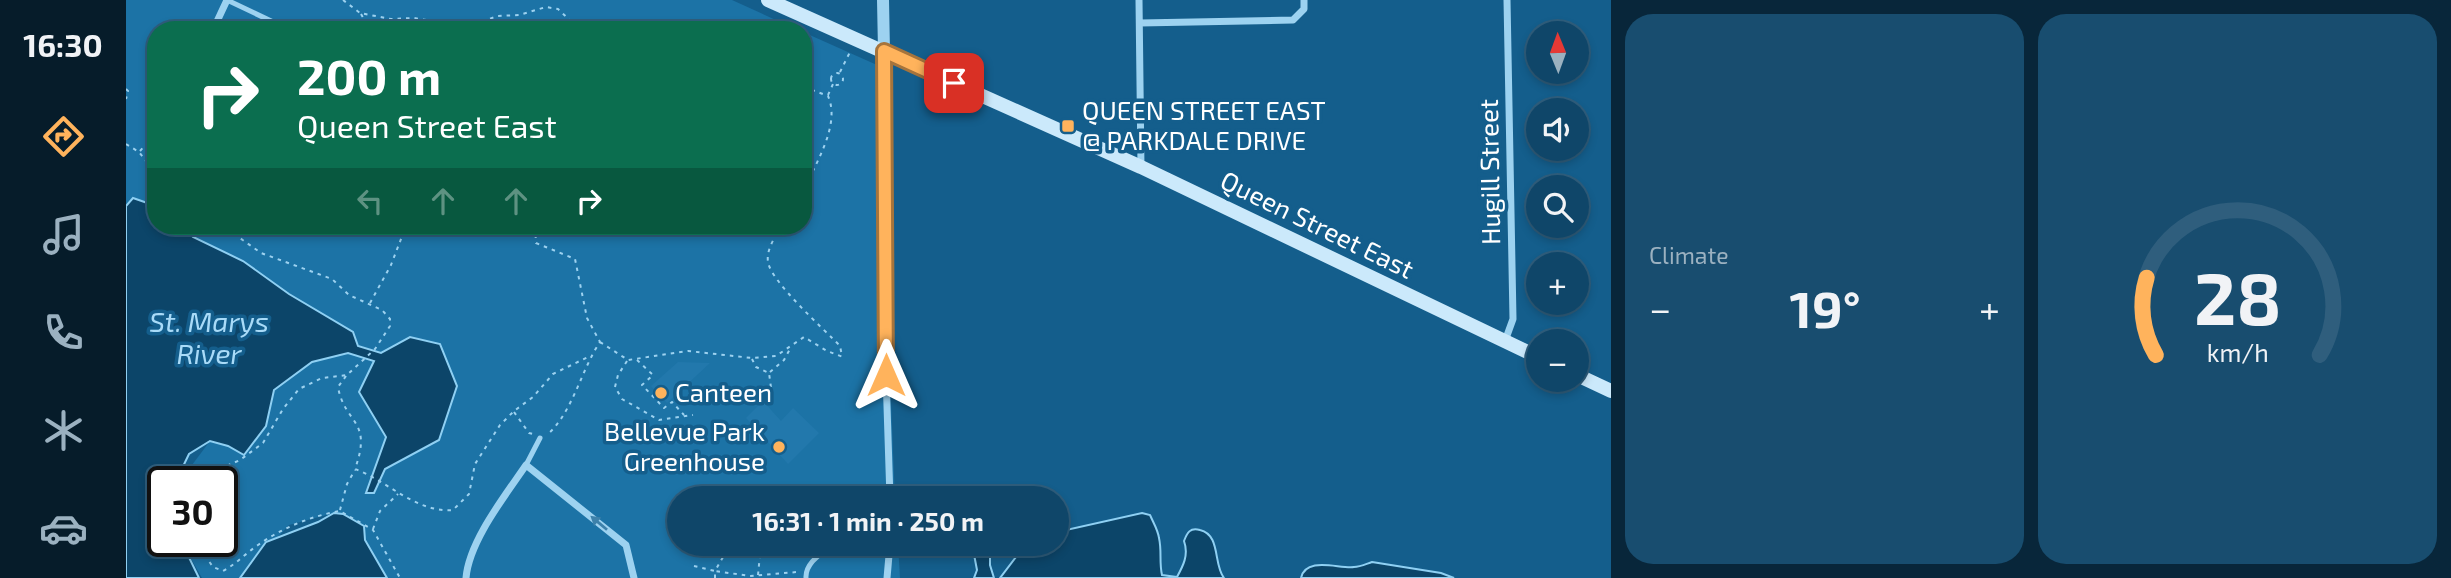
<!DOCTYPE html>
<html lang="en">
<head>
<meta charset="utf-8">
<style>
	:root { --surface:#0f4669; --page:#184d6f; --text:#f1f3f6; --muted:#9bb1c0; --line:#2f5e7d; --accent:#ffb35c }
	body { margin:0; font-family:"Exo 2",sans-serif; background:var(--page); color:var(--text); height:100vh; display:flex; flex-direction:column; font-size:26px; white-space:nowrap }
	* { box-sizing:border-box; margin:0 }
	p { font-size:23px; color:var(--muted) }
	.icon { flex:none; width:38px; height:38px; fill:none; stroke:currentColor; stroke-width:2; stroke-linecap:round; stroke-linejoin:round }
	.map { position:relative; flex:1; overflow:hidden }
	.panel { display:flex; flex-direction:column; gap:14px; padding:14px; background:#08263a; width:840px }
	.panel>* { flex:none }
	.guide { position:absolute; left:21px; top:21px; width:665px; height:214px; border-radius:28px; box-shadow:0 4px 10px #0003,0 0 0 2px var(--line); background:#0b6e4f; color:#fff; overflow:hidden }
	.needle { width:46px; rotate:359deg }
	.fabs { position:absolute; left:1400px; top:21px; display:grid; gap:14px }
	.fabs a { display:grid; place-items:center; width:63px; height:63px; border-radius:50%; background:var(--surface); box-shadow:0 4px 10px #0003,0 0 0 2px var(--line); font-size:35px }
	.speed { position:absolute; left:21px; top:466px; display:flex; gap:14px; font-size:35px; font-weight:700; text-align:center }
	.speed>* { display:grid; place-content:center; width:91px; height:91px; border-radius:50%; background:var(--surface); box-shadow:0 4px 10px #0003,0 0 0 2px var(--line); line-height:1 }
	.speed .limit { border:4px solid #111; border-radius:10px; background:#fff; color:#111 }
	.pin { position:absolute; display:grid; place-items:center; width:60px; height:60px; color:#fff; margin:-30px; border-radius:14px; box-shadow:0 4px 10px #0006 }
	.me { position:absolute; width:77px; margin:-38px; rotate:0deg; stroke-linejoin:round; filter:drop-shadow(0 0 5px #0008) }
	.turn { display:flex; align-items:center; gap:24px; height:147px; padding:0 35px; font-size:32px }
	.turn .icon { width:91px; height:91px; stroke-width:2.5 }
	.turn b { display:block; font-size:49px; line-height:60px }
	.lanes { display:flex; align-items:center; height:66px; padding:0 35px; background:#0003; justify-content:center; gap:35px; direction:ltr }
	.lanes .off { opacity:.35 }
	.big { font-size:52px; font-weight:700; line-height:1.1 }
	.panel .card { flex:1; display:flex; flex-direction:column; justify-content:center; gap:10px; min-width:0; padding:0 24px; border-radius:28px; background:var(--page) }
	.panel .dial { align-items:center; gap:0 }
	.dial svg { height:182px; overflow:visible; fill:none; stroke:var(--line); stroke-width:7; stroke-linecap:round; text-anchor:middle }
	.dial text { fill:var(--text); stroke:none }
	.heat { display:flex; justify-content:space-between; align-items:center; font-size:38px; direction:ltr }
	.panel .tiles { flex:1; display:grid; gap:14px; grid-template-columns:repeat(2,1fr) }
	.trip { position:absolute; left:541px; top:486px; width:402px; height:70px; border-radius:35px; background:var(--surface); box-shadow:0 4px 10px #0003,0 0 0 2px var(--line); font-weight:700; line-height:70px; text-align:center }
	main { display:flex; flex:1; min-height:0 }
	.dock { display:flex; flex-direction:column; width:126px; justify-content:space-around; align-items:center; background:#061c2a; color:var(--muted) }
	.dock .icon { width:49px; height:49px }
	.dock .current { color:var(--accent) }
	.dock b { font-size:32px; color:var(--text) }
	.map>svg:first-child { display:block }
	.green { fill:#1c73a6 }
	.water { fill:#0c4569; stroke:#8fd0f3; stroke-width:2 }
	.building { fill:#2278ac }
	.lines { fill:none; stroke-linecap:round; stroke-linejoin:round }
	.path { stroke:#9dd2f0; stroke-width:2; stroke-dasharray:3.5 5; stroke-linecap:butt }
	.service { stroke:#9dd2f0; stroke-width:5 }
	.minor { stroke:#9dd2f0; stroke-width:7 }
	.tertiary { stroke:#9dd2f0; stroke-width:12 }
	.secondary { stroke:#cbe9fb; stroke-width:14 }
	.oneway { fill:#3d81aa }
	.route-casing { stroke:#a6743c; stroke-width:18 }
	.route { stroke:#ffb35c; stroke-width:12 }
	.poi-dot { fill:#ffb35c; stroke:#145e8c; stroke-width:2.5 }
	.labels { text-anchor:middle; stroke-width:7; stroke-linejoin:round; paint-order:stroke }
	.poi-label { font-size:26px; fill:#fff; stroke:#145e8c; text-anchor:start }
	.street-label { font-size:26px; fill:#fff; stroke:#145e8c }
	.water-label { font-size:28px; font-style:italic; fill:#a9dbf8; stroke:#145e8c }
</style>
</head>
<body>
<main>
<nav class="dock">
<b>16:30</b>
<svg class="icon current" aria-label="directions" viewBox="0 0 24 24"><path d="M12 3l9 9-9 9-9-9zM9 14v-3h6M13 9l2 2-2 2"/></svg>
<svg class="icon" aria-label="music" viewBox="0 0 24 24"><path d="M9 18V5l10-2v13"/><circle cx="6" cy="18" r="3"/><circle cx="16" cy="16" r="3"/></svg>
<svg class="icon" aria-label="phone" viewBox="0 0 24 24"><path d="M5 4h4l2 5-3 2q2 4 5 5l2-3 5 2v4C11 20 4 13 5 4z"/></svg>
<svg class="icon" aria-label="climate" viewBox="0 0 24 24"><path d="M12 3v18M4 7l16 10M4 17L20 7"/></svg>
<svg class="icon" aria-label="car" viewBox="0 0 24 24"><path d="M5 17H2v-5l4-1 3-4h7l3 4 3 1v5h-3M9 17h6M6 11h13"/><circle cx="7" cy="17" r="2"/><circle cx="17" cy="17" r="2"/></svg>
</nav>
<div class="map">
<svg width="1485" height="578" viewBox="0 0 1485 578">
	<rect width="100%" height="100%" fill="#145e8c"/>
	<!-- green -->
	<path class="green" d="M0,0H606L672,30H30V213L7,198L0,206Z
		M677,32L751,65L769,499H553V544H772L774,578H261L246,553L233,524L208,513L163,525L114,578H76L55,541H96V481H54L84,441L102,446L118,455L140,426L148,390L186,362L222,353L249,361L234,392L260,437L241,493L248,492L259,469L313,440L284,337L255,354L232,346L49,226H677Z"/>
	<!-- water -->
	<path class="water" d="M7,198L30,206V226H56L67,237L117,261L163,294L227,332L232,346L255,353L284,337L314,344L331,386L313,440L259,469L248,493H240L260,437L233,392L248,361L222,353L186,362L148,390L140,426L118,455L102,446L84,441L63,454L50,481H37V541H55L73,578H0V206Z
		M208,513L217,514L238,526L239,540L261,578H114L140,542L192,522Z
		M1016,513L1024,515C1027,522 1032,530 1033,538C1036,551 1033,562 1036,575L1051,577C1057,566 1063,555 1058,541C1061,533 1064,527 1074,530C1095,535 1087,564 1098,578H874L900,544H931V532Z
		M846,544H864V565L868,578H848L851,570Z
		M1246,562L1315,573L1328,578H1175C1180,556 1213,569 1228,567C1234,567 1240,564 1246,562Z"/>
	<!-- building -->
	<path class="building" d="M552,362L584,363L541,403L525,386Z
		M637,401L655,421L667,408L693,433L662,464L620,418Z"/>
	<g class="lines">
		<!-- path -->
		<path class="path" d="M217,0L234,13L265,19L288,18L320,23L354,22L372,16L393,15L420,7L432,9L454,30
			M235,14L244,30
			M714,72L724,52
			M705 79a6 6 0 1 1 12 0a6 6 0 1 1-12 0Z
			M0,89L2,91L0,99
			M677,90H686L702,96C715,125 689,164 677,192
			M702,95L707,84
			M0,144L13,152L30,174
			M14,151L30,133
			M409,226L410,243L449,259L461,318L474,342C455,370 447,412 421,435
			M655,226C650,236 640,249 642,262C645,282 699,330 714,346L716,356
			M244,303L265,265L280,226
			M474,342L502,360L562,351L626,358L650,356L678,337L701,351L717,357
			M626,359L630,367L643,373L646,395
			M511,360L527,375L516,385L538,408L546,402L558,415
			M501,361L492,375L489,387L496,399L533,420L567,415
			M644,372L658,360L665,347
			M220,376L212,387C219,425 247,419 229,469C262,481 290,513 327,510L343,494L349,464L374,425L388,411L407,397L427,374L464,356
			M388,412L403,433L407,434
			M71,481L78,476L114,460L137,443L157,409L173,389L196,378L221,375L249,349L264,326V319L256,310L223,295L206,279L135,253L97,226
			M613,499L617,492L646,496L652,484
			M214,510L221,484L229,470
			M247,529L254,511L272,494
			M69,541L87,567L97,571C110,564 119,554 132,545C156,528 185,516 214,511L247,530L274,578
			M568,566L589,571L597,557L599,544
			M632,575L635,544
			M589,578V571L624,576L671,572"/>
		<!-- service -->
		<path class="service" d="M101,0L164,30
			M400,465L414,438
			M680,578C679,563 696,553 707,544"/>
		<!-- minor -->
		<path class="minor" d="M1013,0L1015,167
			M1014,23L1167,20L1178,9V0
			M87,30L101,0
			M758,52L760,375L764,499
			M1379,341L1387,319L1381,0
			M340,578C343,541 379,496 400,465L500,545L508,578
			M761,578L764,544"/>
		<!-- tertiary -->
		<path class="tertiary" d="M757,0L758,51"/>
		<!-- secondary -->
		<path class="secondary" d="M642,0L1015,167L1412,357
			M1451,375L1485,391"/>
	</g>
	<!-- one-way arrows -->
	<defs><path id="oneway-solid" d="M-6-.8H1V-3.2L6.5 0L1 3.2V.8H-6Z" transform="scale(1.75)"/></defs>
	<use class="oneway" href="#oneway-solid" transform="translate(473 523) rotate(-140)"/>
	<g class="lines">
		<defs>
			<path id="route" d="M760,375L758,51L828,83"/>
		</defs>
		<!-- route casing -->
		<use href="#route" class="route-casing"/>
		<!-- route -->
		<use href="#route" class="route"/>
	</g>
	<!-- markers -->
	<g class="poi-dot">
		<rect x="935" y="119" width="14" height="14" rx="3.5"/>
		<circle cx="535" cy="393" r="7"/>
		<circle cx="653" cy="447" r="7"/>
	</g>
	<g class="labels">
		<!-- poi labels -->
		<g class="poi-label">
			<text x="956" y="120">QUEEN STREET EAST<tspan x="956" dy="30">@ PARKDALE DRIVE</tspan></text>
			<text x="549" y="402">Canteen</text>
			<text x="639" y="441" text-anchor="end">Bellevue Park<tspan x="639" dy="30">Greenhouse</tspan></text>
		</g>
		<!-- street labels -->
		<g class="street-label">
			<text transform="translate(1364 172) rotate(-91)" y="9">Hugill Street</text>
			<text transform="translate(1191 225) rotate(26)" y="9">Queen Street East</text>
		</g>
		<!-- water labels -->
		<g class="water-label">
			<text x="83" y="332">St. Marys<tspan x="83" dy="32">River</tspan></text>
		</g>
	</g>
</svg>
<div class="fabs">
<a><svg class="needle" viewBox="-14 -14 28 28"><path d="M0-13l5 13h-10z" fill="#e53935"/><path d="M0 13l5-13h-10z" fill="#9bb1c0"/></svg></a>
<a><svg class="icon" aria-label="sound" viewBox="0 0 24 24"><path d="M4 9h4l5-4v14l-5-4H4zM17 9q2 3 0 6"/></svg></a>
<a><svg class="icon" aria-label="search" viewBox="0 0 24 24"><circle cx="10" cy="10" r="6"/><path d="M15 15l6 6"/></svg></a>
<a>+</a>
<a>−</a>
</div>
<div class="speed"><div class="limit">30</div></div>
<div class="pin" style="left:828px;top:83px;background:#d93025"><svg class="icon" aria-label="arrive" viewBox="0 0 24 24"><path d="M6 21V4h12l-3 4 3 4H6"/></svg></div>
<svg class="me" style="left:760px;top:375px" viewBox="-20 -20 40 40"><path d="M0-17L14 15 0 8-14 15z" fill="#ffb35c" stroke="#fff" stroke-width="4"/></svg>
<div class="trip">16:31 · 1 min · 250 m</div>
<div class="guide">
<div class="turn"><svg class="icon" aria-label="right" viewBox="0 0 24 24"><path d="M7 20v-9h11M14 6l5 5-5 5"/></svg><div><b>200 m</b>Queen Street East</div></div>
<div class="lanes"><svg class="icon off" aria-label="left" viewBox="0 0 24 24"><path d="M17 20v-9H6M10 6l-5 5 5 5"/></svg><svg class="icon off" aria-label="ahead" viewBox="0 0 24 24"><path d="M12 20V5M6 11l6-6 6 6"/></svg><svg class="icon off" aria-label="ahead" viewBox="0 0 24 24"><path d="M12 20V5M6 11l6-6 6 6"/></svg><svg class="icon" aria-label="right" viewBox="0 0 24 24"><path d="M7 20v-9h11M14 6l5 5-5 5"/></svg></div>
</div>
</div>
<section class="panel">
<div class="tiles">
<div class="card"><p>Climate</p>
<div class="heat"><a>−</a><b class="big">19°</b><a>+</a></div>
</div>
<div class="card dial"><svg viewBox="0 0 100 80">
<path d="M14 69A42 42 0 1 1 86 69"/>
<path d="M14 69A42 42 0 0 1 10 35" stroke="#ffb35c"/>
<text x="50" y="56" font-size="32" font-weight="700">28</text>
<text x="50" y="72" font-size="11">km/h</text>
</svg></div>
</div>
</section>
</main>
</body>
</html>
